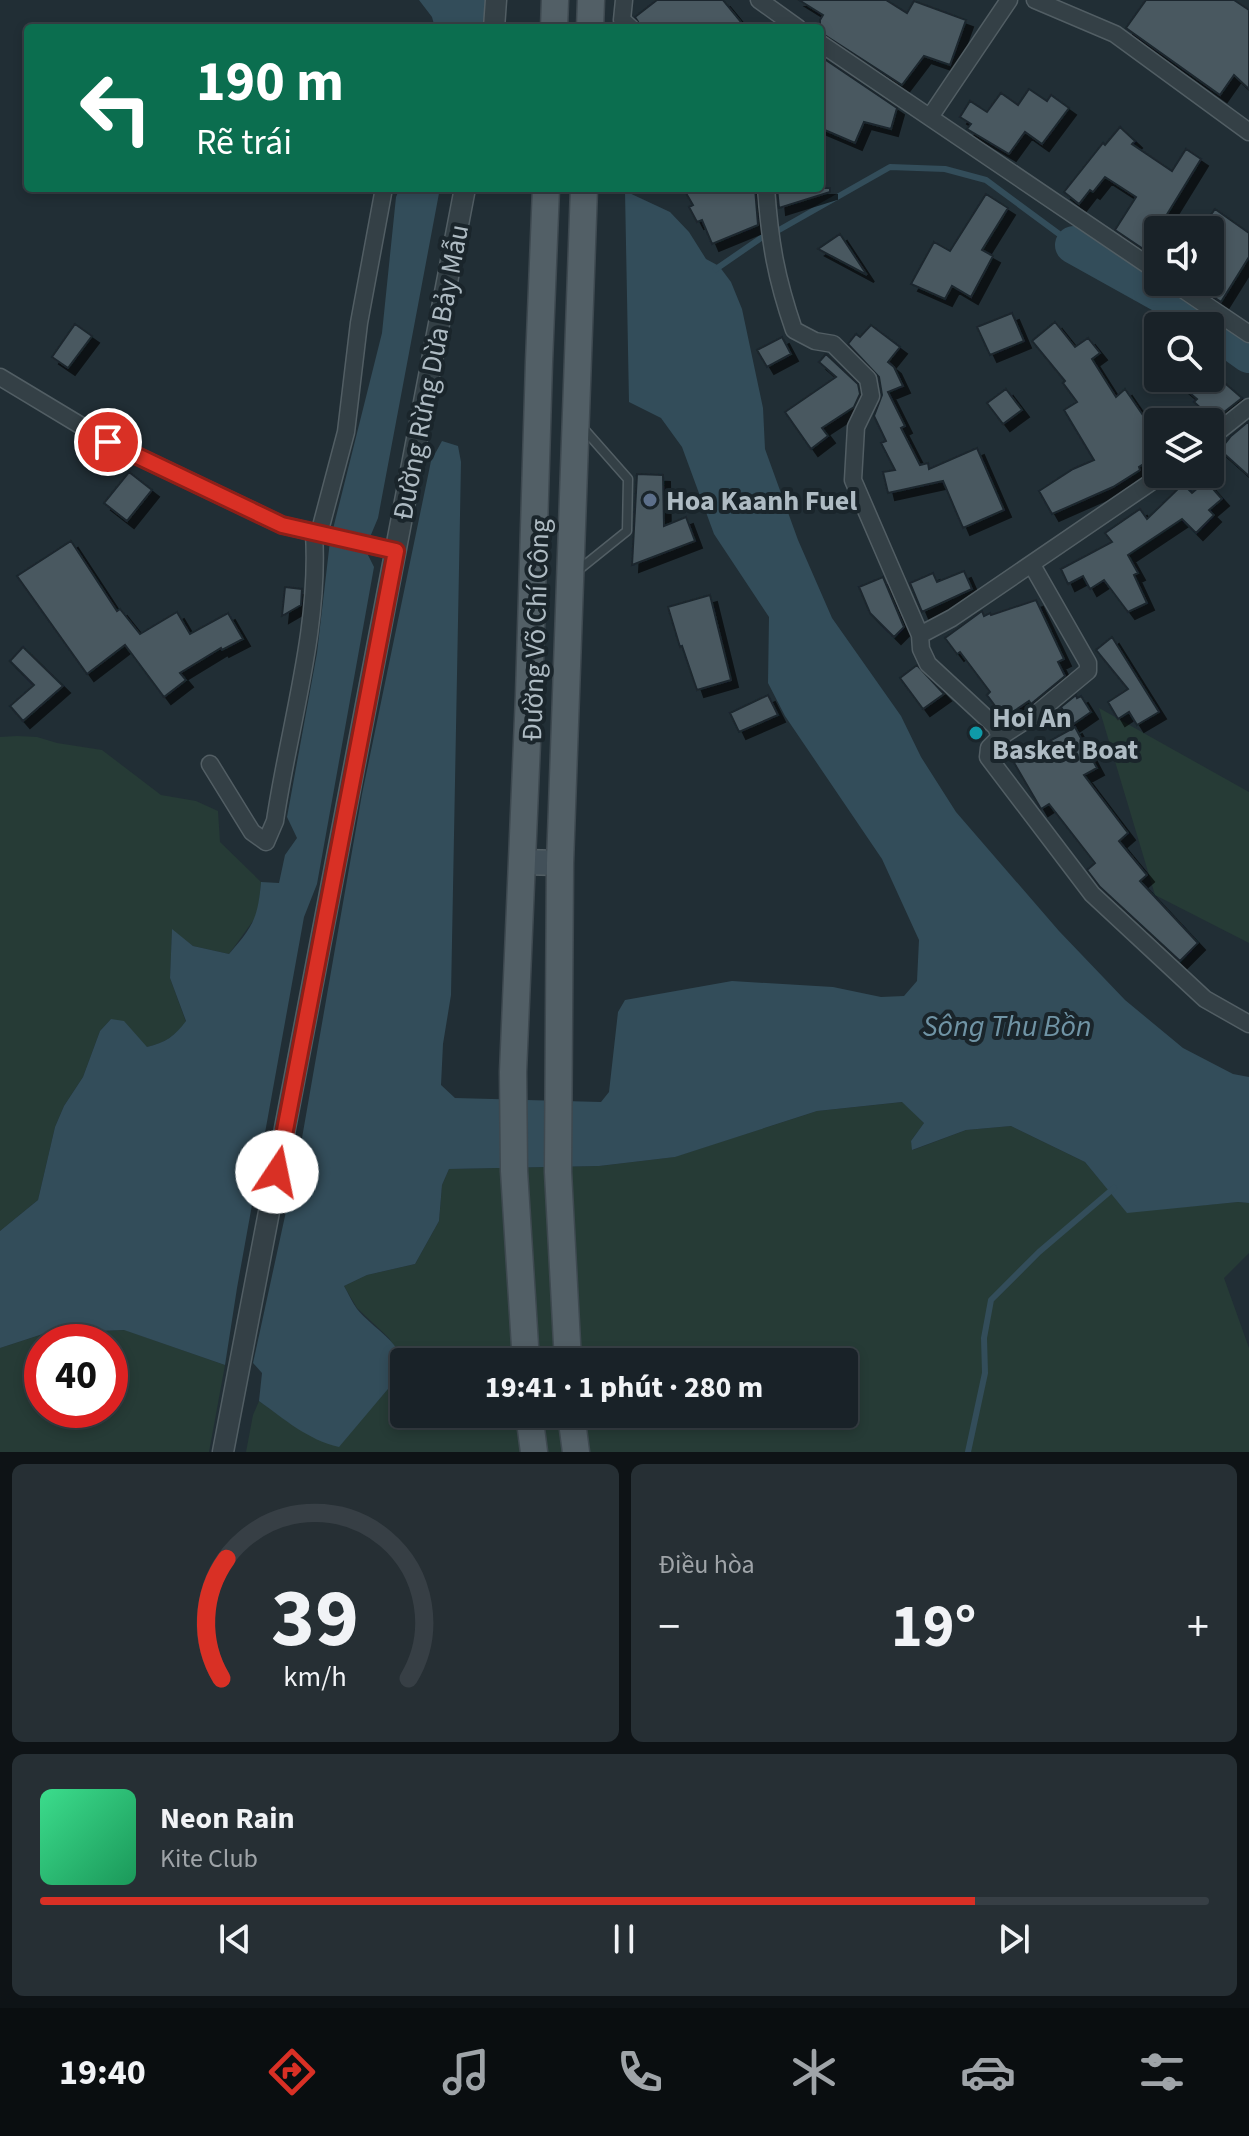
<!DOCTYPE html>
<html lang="vi">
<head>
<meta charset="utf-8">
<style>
	:root { --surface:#192228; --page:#262f34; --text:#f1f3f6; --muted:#9fa4a8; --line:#373f45; --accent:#d93025 }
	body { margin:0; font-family:"Source Sans 3",sans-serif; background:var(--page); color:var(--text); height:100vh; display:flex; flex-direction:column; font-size:30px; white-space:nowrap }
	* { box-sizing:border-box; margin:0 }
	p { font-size:26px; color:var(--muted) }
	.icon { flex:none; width:44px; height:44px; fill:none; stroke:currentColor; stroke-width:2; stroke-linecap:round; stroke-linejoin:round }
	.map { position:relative; height:1452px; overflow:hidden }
	.drawer { display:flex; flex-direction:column; gap:12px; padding:12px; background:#0e1316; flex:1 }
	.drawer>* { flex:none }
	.top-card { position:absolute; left:24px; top:24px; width:800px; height:168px; border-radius:8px; box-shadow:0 4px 12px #0003,0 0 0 2px var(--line); background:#0b6e4f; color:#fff; overflow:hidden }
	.controls { position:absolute; left:1144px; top:216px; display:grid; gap:16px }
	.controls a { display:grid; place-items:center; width:80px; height:80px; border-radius:8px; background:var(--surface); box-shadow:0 4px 12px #0003,0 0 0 2px var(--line); font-size:40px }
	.speed { position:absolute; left:24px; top:1324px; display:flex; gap:16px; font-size:40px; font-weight:700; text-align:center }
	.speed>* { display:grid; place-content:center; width:104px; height:104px; border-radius:50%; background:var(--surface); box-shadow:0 4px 12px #0003,0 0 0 2px var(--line); line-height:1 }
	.speed .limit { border:12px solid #d22; background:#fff; color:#111 }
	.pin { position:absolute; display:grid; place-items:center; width:68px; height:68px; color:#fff; margin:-34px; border:4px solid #fff; border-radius:50%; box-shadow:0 2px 8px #0007 }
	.me { position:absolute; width:88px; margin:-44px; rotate:11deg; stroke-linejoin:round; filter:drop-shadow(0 0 6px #0008) }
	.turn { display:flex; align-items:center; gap:28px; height:168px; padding:0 40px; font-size:36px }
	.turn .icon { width:104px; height:104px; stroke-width:2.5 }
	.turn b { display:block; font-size:56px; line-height:68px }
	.big { font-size:60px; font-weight:700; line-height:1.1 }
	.drawer .card { flex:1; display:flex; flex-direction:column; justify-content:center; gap:12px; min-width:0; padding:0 28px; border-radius:12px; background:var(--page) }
	.drawer .dial { align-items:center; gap:0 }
	.dial svg { height:208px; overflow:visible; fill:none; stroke:var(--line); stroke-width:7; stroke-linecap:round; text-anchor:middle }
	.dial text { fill:var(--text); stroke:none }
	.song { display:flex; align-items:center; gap:24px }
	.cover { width:96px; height:96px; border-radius:12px; background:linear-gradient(135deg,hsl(150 70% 55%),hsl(150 70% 35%)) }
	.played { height:8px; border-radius:4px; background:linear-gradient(90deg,var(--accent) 80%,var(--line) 80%) }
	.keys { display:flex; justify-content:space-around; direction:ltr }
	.heat { display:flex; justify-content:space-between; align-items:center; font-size:44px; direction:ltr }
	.drawer .tiles { flex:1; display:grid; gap:12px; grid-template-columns:1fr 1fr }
	.card:last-child { grid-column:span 2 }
	.trip { position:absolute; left:390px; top:1348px; width:468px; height:80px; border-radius:8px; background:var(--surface); box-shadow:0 4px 12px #0003,0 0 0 2px var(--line); font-weight:700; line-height:80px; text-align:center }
	.menu { display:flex; height:128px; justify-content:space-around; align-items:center; background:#0a0e10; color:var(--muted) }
	.menu .icon { width:56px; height:56px }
	.menu .current { color:var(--accent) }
	.menu b { font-size:36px; color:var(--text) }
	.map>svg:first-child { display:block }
	.green { fill:#263b36; fill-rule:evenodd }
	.water { fill:#334d5a }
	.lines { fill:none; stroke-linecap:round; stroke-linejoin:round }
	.stream { stroke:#334d5a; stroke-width:6 }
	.river { stroke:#334d5a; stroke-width:38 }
	.building { fill:#495961; stroke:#1c272d; stroke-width:2; filter:url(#shadow) }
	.service-casing { stroke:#525e64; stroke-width:11 }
	.minor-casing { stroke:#525e64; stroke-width:19 }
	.tertiary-casing { stroke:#525e64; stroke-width:23 }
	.secondary-casing { stroke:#525e64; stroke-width:27 }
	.primary-casing { stroke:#3e4950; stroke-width:29 }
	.service { stroke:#344046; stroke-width:8 }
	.minor { stroke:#344046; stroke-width:16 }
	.tertiary { stroke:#344046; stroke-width:20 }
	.secondary { stroke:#425059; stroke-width:24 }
	.primary { stroke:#525f66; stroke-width:26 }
	.route-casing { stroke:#8d1f18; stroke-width:20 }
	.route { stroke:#d93025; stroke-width:14 }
	.service-dot { fill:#5c6f8a; stroke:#1a252b; stroke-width:3 }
	.culture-dot { fill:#0f9aa8; stroke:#1a252b; stroke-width:3 }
	.labels { text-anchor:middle; stroke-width:8; stroke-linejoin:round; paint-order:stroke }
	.street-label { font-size:28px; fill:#aebbc3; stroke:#1a252b }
	.poi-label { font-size:28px; font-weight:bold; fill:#aebbc3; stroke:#1a252b; text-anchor:start }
	.water-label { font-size:30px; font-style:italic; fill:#7094a5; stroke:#1a252b }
</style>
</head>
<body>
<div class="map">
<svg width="1249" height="1452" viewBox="0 0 1249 1452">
	<defs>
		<filter id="shadow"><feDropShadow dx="7" dy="7" stdDeviation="0" flood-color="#0009"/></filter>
	</defs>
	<rect width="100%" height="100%" fill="#212e35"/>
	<!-- green -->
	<path class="green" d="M1099,708L1249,792V943L1155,895Z
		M17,736L37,737L57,743L102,750L161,795L196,801L218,811L220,842L261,882L258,914L229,954L193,946L172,930L170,978L186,1022C175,1036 165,1043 147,1047L111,1019L100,1031L83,1077L64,1106L55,1127L38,1200L0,1231V737Z
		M903,1102L924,1123L911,1141L913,1150L966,1130L1011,1126L1085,1162L1127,1212L1238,1202L1249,1203V1253L1224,1278L1249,1348V1452H246L253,1415L259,1401L297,1428L339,1446L404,1370V1414H844V1362L404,1364L389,1338L357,1308L344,1286L367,1275L415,1264L439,1221L442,1185L449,1169L599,1166L674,1157L817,1111Z
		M125,1330L225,1365L209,1452H0V1348L46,1333ZM42,1342H110V1410H42Z"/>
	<!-- water -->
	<path class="water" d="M419,0H487L488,28H435L432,17Z
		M400,188H440L378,518L365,549L374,567L317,884L304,917L237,1288L225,1365L124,1330L46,1333L0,1348V1231L38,1200L55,1127L64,1106L83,1077L100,1031L111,1019L124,1021L147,1047C165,1043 175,1036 186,1021L170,978L172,929L193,946L229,954C253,927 258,918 261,882L279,883L285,855L297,838L287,817L317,653L330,541L382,333L396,197Z
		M625,191L670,212L689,232L706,259L719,266L731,282L742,309L763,408L765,449L798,540L832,618L901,716L921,757L956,812L1059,931L1125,1000L1183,1048L1233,1074L1249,1077V1203L1238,1202L1127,1213L1085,1162L1011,1126L966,1130L912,1150L911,1141L924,1123L902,1102L817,1111L675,1157L599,1166L449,1169L442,1185L439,1221L415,1264L367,1275L344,1286C348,1293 352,1302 357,1309C372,1328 404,1343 404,1370L339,1447C308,1440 284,1419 259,1401L262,1373L253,1363L302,1138L362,794L431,461L442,441L458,446L461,462L451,995L443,1044L441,1085L455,1098L601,1102L609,1092L618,1012L625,1000L732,981L833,987L881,997L904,996L917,981L919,940L882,859L785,716L768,683L769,617L714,534L682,447L661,418L629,402Z"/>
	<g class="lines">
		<!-- stream -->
		<path class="stream" d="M779,230L890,167L945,169L986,180L1074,245
			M716,269L761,238
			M968,1452L985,1373L984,1338L991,1300L1039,1252L1114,1188"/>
		<!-- river -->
		<path class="river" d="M1074,245L1171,299L1209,326
			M1210,326L1249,354"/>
	</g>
	<!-- building -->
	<path class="building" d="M657,0H723L746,28H642L635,17Z
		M799,0H886L907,13L914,1L966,20L950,65L924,56L902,85L820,32V20L823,15Z
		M1146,0H1234L1249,10V89L1234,75L1220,95L1126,28Z
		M820,56L897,108L891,129L864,122L855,143L820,128Z
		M1029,89L1047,101L1051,95L1069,108L1042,144L1025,132L1009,154L967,129L971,124L960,117L970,101L987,112L1001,93L1018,105Z
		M1120,127L1135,141L1132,144L1172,171L1186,149L1201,159L1158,229V259L1115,230L1136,197L1105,177L1093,192L1090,190L1079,204L1064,192L1103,143L1105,145Z
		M683,188H755L758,225L712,244L702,220L697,222L689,207L693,205Z
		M777,188H830V192L779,208Z
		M986,194L1008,208L982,250L993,256L971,297L952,286L945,299L911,284L934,242L950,251Z
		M1215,209L1249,233V257L1221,302L1201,288L1205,282H1210V230H1200Z
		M840,234L867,275L818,249Z
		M1012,313L1024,341L990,355L977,327Z
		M1055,322L1075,347L1088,338L1100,353L1092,359L1116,397L1125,389L1158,437V455L1139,467L1140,470L1113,487L1052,514L1039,491L1073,469L1094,460L1064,410L1077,402L1063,383L1065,381L1032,341Z
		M75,324L92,336L68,368L52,357Z
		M871,325L900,347L888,362L894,367L903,386L888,392L905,426L901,428L920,465L928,463L929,469L977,448L1004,510L963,528L943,481L888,493L883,472L895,470L881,443L886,441L874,416L882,395L879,377L848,344L856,334L860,337Z
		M782,337L791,354L767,367L757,350Z
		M826,354L858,384L860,394L854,407L822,428L828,436L811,449L785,412L836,377L819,362Z
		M1172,378H1219L1242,398L1214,420L1194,402L1197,399Z
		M1006,389L1022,410L1003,424L987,403Z
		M1249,421V476L1220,450L1231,436Z
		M129,472L152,490L127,521L104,503Z
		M637,474L663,475L664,526L686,517L695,541L632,565Z
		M1206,481L1222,499L1209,510L1214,515L1196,533L1182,519L1128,555L1138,573L1134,575L1147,603L1128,612L1104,580L1090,589L1083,576L1068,584L1061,569L1112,542L1105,533L1140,509L1147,519L1183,484L1192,493Z
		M71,541L117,611L120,609L140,634L177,612L190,634L228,613L243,639L222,650L221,648L180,673L186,680L164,697L125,645L87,674L17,576Z
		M964,571L972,589L922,612L910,583L933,573L937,582Z
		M883,577L904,627L894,637L870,613L859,587Z
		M285,587L302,589L301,605L282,616Z
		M710,595L731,680L697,690L682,646L680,647L668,607Z
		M1036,600L1064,659L1058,662L1065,676L1031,704L1029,701L1004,718L987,695L990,692L960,652L957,654L945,638L982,611L984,616L990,613L991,615Z
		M1112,637L1159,712L1137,725L1129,712L1118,719L1108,702L1128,689L1096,650Z
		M23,647L63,686L23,721L10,706L34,685L10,661Z
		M917,665L944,694L923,709L900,678Z
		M768,695L778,715L739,732L730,713Z
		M1076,695L1077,698L1081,696L1091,712L1072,725L1061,707Z
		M1075,727L1097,768L1084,775L1128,833L1119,841L1147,875L1140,881L1198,943L1180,961L1100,887L1087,870L1095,863L1049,804L1041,809L1013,761Z"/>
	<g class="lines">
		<defs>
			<path id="service" d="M576,572L627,531L628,479L583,428"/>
			<path id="minor" d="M624,0L622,20L631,28
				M759,0L798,28
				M1035,0L1115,34L1249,132
				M820,43L1158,272
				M930,117L1009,0
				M766,188C770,243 776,278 794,330L815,341L833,344L868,379L871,396L856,427L853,480L920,635L921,649L928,664L996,727L1000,737
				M1172,282L1249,334
				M0,377L108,442L282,525L396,551
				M1210,438L1249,407
				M319,534L346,432L359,323L384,188
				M1032,565L1088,663V671L1036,714L1000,737L989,748L988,757L1092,894L1205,999L1249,1024
				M920,635L952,618L1163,474
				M210,764L252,832L266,842L275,821C289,726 320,630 314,533"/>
			<path id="tertiary" d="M494,28L496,0
				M223,1452L465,188"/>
			<path id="secondary" d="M522,862L560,863"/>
			<path id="primary" d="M554,28L555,0
				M590,28L591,0
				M526,1362L514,1171L513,1072L529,695L539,362L546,188
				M568,1362L558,1172L560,863L584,188
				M529,1414L534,1452
				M571,1414L576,1452"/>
		</defs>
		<!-- service casing -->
		<use href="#service" class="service-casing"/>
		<!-- minor casing -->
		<use href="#minor" class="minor-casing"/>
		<!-- tertiary casing -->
		<use href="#tertiary" class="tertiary-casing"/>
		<!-- secondary casing -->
		<use href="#secondary" class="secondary-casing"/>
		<!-- primary casing -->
		<use href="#primary" class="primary-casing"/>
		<!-- service -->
		<use href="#service" class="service"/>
		<!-- minor -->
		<use href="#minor" class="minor"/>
		<!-- tertiary -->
		<use href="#tertiary" class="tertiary"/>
		<!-- secondary -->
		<use href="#secondary" class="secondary"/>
		<!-- primary -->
		<use href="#primary" class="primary"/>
	</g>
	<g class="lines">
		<defs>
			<path id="route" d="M108,442L282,525L396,551L277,1172"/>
		</defs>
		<!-- route casing -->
		<use href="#route" class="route-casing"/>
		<!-- route -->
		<use href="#route" class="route"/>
	</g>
	<!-- markers -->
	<circle class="service-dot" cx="650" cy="500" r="8"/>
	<circle class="culture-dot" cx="976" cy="733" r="8"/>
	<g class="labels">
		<!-- street labels -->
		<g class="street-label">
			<text transform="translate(430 372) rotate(-79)" y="10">Đường Rừng Dừa Bảy Mẫu</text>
			<text transform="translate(535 630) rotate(-88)" y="10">Đường Võ Chí Công</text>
		</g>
		<!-- poi labels -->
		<g class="poi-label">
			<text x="666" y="510">Hoa Kaanh Fuel</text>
			<text x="992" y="727">Hoi An<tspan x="992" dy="32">Basket Boat</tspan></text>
		</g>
		<!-- water labels -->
		<g class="water-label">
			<text x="1007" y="1036">Sông Thu Bồn</text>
		</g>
	</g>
</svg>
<div class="controls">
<a><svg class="icon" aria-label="sound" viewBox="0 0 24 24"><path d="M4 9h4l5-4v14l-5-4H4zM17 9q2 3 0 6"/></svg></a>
<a><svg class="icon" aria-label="search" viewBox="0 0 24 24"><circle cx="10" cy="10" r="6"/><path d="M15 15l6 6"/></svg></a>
<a><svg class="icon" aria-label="layers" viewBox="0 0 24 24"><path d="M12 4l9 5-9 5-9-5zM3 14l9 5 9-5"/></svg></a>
</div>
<div class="speed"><div class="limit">40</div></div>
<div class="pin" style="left:108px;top:442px;background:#d93025"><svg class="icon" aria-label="arrive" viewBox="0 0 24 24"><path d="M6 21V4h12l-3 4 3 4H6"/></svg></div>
<svg class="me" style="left:277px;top:1172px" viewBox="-20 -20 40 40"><circle r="19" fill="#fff"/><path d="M0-13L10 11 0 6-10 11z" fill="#d93025"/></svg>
<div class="trip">19:41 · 1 phút · 280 m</div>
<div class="top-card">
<div class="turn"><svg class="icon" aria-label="left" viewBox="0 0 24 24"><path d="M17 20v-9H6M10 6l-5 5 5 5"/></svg><div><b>190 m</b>Rẽ trái</div></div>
</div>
</div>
<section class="drawer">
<div class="tiles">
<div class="card dial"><svg viewBox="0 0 100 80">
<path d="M14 69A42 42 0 1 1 86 69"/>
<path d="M14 69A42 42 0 0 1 16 23" stroke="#d93025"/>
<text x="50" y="56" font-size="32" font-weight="700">39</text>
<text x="50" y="72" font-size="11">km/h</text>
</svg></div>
<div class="card"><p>Điều hòa</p>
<div class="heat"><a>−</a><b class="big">19°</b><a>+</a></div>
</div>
<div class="card">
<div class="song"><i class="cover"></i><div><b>Neon Rain</b><p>Kite Club</p></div></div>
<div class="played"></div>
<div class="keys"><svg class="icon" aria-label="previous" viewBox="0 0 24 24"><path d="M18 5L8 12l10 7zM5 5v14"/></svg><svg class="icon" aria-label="pause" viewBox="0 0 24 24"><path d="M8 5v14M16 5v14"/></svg><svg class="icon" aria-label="next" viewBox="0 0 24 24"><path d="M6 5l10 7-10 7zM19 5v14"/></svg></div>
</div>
</div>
</section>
<nav class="menu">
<b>19:40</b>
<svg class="icon current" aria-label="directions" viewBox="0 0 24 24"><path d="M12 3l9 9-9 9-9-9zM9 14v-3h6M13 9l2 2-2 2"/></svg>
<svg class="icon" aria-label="music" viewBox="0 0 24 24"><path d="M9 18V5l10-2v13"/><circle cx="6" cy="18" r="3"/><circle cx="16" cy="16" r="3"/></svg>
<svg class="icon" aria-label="phone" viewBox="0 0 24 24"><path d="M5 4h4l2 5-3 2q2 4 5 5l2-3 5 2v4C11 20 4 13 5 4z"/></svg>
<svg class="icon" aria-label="climate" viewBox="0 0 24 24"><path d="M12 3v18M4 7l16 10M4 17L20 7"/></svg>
<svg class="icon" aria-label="car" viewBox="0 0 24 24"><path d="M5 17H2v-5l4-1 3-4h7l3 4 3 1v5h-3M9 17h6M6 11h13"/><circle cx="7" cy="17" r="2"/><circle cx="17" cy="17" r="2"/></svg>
<svg class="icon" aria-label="filters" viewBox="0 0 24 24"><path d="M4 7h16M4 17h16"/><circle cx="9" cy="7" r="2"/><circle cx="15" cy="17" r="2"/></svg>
</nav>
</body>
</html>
